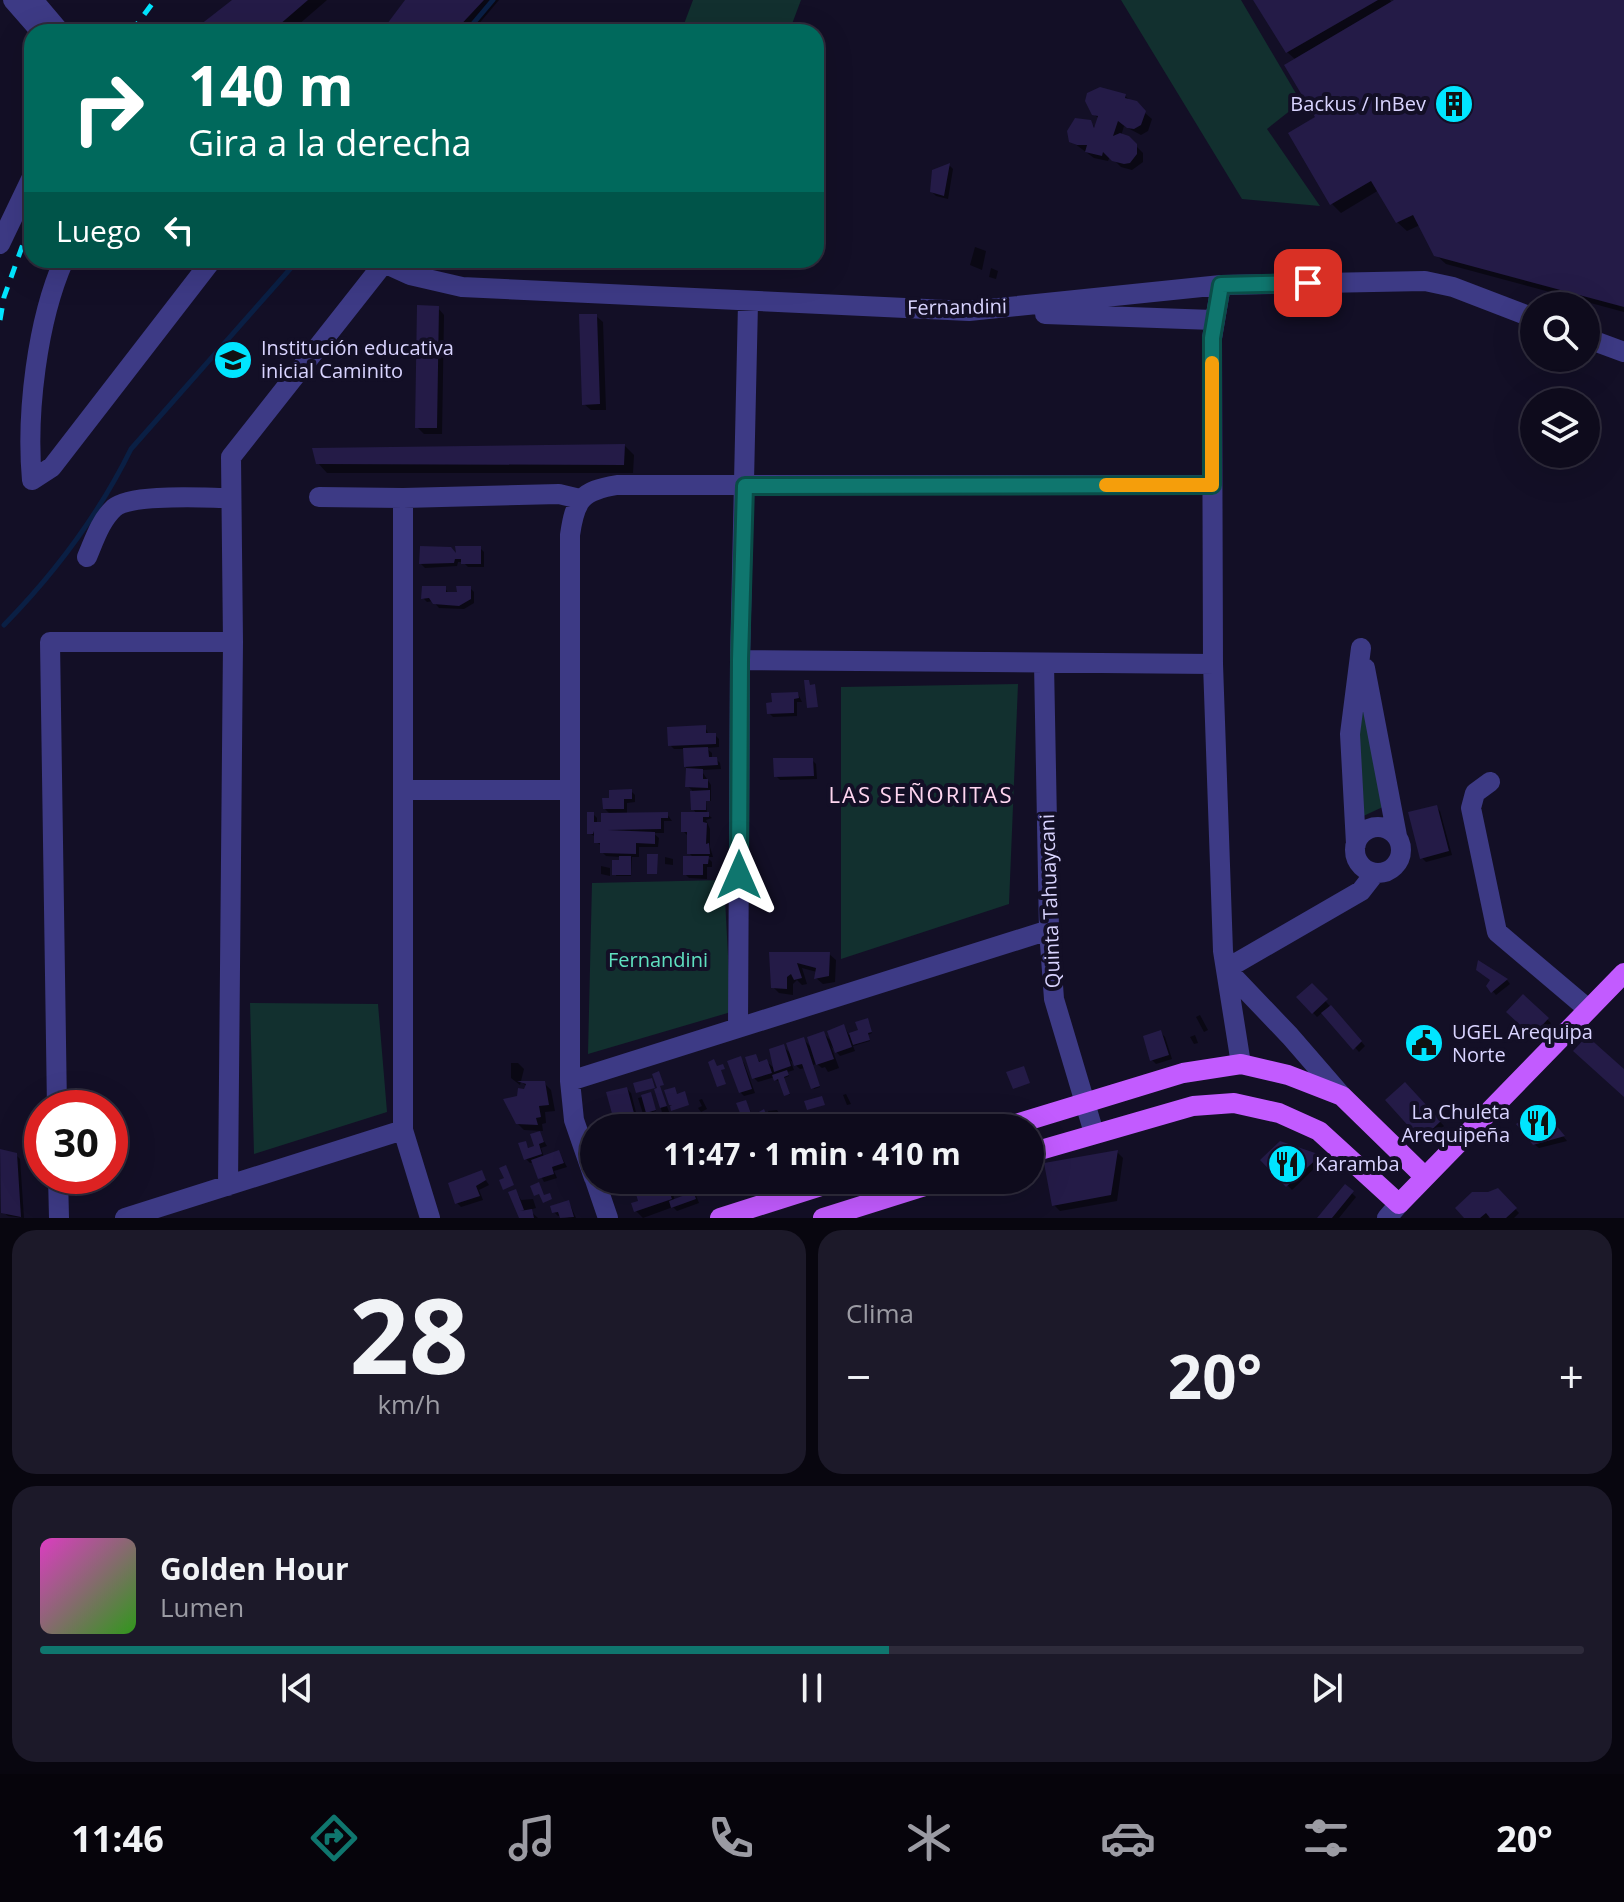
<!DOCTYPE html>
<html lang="es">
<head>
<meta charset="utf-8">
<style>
	:root { --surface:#0e0b1c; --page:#1c1929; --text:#f1f3f6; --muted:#9b9ba3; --line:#2e2b3b; --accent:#0f766e }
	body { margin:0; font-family:"Open Sans",sans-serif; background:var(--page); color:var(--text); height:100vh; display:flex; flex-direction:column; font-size:30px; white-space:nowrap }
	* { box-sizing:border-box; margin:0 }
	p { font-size:26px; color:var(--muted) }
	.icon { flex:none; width:44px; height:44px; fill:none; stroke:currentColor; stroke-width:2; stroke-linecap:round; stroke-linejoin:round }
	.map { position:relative; height:1218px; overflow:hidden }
	.drawer { display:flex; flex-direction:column; gap:12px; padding:12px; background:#08060f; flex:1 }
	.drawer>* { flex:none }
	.guide { position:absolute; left:24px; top:24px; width:800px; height:244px; border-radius:24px; box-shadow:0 8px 32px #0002,0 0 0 2px var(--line); background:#00695c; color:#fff; overflow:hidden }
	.buttons { position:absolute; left:1520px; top:292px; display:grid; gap:16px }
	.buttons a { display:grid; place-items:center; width:80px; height:80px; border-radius:50%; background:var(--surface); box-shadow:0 8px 32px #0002,0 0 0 2px var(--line); font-size:40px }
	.speed { position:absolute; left:24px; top:1090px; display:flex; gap:16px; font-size:40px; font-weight:700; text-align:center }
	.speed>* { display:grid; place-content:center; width:104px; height:104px; border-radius:50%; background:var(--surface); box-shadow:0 8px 32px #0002,0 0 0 2px var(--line); line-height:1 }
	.speed .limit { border:12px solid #d22; background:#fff; color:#111 }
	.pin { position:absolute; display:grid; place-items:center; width:68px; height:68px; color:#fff; margin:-34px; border-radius:16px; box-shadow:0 4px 12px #0006 }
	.me { position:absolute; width:88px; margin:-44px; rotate:0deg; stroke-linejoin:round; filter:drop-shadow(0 0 6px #0008) }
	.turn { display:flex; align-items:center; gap:28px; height:168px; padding:0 32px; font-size:36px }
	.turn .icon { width:104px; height:104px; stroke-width:2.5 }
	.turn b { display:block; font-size:56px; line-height:68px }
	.then { display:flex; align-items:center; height:76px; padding:0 32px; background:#0003; gap:16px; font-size:30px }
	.big { font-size:60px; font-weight:700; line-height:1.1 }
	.drawer .tile { flex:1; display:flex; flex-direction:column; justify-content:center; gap:12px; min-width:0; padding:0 28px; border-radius:24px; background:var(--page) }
	.drawer .dial { align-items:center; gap:0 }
	.dial b { font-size:104px; line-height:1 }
	.song { display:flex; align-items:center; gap:24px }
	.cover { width:96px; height:96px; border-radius:12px; background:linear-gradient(135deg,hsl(310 70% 55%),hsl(110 70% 35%)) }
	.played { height:8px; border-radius:4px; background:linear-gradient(90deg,var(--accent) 55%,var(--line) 55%) }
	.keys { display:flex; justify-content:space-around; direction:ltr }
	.heat { display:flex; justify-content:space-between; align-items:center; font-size:44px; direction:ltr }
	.drawer .tiles { flex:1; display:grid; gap:12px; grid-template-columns:1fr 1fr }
	.tile:last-child { grid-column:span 2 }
	.trip { position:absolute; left:580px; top:1114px; width:464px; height:80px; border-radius:40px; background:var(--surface); box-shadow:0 8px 32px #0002,0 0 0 2px var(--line); font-weight:700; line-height:80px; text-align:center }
	.dock { display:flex; height:128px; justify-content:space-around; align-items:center; background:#06040b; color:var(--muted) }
	.dock .icon { width:56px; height:56px }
	.dock .selected { color:var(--accent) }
	.dock b { font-size:36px; color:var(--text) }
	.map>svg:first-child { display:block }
	.green { fill:#12302f }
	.shadow { fill:#0007; fill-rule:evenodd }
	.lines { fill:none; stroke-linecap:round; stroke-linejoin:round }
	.stream { stroke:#0a1f44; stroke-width:5 }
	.building { fill:#241b47 }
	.minor { stroke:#3d3a85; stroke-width:20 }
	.major { stroke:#c25bff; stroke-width:20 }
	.rail { stroke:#00e5ff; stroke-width:5; stroke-dasharray:12 10; stroke-linecap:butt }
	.route-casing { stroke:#0a4d48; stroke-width:20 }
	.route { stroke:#0f766e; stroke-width:14 }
	.slow { stroke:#f59e0b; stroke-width:14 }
	.labels { text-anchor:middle; stroke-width:8; stroke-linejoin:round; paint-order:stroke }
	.poi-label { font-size:20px; fill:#d9d4ff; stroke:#130f26; text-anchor:start }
	.street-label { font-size:20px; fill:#d9d4ff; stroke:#130f26 }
	.park-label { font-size:20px; fill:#5fe0c0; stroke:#130f26 }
	.neighbourhood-label { font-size:22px; letter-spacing:2px; fill:#ffd6f0; stroke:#130f26 }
</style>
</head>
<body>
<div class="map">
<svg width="1624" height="1218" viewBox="0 0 1624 1218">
	<rect width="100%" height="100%" fill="#130f26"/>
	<!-- green -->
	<path class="green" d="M693,0H801L789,32H681Z
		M1121,0H1241L1301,102L1267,129L1320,206L1242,199Z
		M1018,684L1009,904L841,959V687Z
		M1365,703L1387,805L1357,819L1354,710Z
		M724,880L731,1012L588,1054L592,883Z
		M250,1003L378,1004L387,1112L254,1154Z"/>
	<!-- shadow -->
	<path class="shadow" d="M235,0H327L290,32H194Z
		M408,0H499L472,32H383Z
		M1255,0H1390L1392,4L1398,0H1624V312L1446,264L1436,255L1420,225L1407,231L1397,222L1379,190L1341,213L1332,204L1318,118L1296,60L1287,52Z
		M1125,96L1152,119L1148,131L1141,135L1124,126L1121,136L1128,138L1143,153V162L1132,170L1121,167L1110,156L1108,161L1094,158L1071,141L1090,122L1096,128L1099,119L1094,114Z
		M950,166L953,169L948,199L936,196L932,192L934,171Z
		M975,247L986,251L982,270L970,265Z
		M991,268L998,271L996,279L989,277Z
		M438,308L444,315L442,434H424L417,427Z
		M596,316L603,322L606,410H591L584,404Z
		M625,446L634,455L633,473H327L318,463Z
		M480,548L484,552V567H468L463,562H458L457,566L425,568L421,564L458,556Z
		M445,588L449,594H459L470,588L474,592V603L464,609L439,608L433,601L427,602L423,598Z
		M798,694L802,702H797V716L773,717L769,713L774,704Z
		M705,727L709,735H715L719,739V747L706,748L712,753V759H716L720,763L721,769L701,770L711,785V801H706L707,814L712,818L706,820L710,829V847L713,857H707L712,862V867H707V879L689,878L685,874L694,858L689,853L687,835L683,831L697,814L693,809L692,790L687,786L685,749H674L670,745Z
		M812,760L816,764L817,779L780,780L776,776Z
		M631,791L635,795V802L627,803V815L667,814L672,821H664V833H653L659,838L658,847H639V857H632L631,876H616L621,857L606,856L602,852V846L596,842V837L589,833L593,814L597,818V824H603L611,815L605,809Z
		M1436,807L1440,811L1452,855L1426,862L1422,858Z
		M665,857L673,859V865L665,864Z
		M601,866L610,868V876L601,874Z
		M771,954H829L836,960L835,982L823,984L816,978L817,972L802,968L807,984L802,985L797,980L793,984V995L779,993L773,987Z
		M1479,963L1507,980L1510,984L1496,995L1488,986L1492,981Z
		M1312,986L1365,1046L1359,1052L1323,1012L1317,1017L1299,998Z
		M1523,997L1551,1023L1538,1038L1509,1012Z
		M1200,1015L1208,1030L1204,1032L1196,1017Z
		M869,1022L872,1033L868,1035L870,1041L853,1046L855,1051L840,1056L831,1046L839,1068L828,1072L825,1067L822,1068L817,1064L812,1065L820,1087L814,1089L805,1068L800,1069L790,1060L794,1070L788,1072L789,1076L784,1078L790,1095H785L780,1080L777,1081L775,1077L758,1082L754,1078L748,1059L755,1056L761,1063L766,1061L776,1070L783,1046L792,1055L803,1039L812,1048L824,1034L833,1043L844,1026L849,1035L860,1032Z
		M1161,1033L1165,1037L1172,1059L1156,1064L1152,1060Z
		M1195,1035L1198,1043L1194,1044L1190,1037Z
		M740,1059L744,1063L755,1093L744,1096L740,1092Z
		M511,1063H518L524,1069L520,1085L511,1078Z
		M523,1083H544L551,1090L555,1111L545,1112L546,1123L542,1124L543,1131L524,1130L517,1123L519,1098L527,1087Z
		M1405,1085L1444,1126L1427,1142L1388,1101Z
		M627,1089L631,1093L640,1128H618Z
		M656,1091H661L673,1122L665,1123Z
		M846,1094L851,1104L847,1105L843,1095Z
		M650,1095L656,1111L645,1114L644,1117L638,1098Z
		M702,1099L707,1109L701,1112L698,1108L702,1106L699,1100Z
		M746,1102L754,1118L764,1112L771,1119L768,1111L777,1110L781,1116L769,1120L770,1123L758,1128H749Z
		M1545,1113L1567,1141L1539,1148L1534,1144Z
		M727,1115H739L744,1120L725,1127L702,1128L706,1126L705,1122Z
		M658,1118L660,1120L663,1128H656L654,1120Z
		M539,1133L547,1146L541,1148L544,1157L559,1152L567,1167L554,1171L557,1178L544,1182L534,1162L530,1163L526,1159L525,1143L530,1150L537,1148Z
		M1281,1143L1323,1160L1292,1190L1263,1160Z
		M0,1151L16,1155L20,1159L24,1218L8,1216L3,1212Z
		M1117,1152L1123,1158L1117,1201L1060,1211L1054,1205Z
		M481,1173L489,1185L479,1190L483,1200L461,1207L457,1203Z
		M620,1180H690L699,1203L677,1211L673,1207L643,1218L636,1211L634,1204L641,1202L636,1187L624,1190ZM670,1185L679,1194L686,1191L688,1196L675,1201Z
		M754,1180H762L764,1187L757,1189Z
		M1345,1187L1356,1197L1339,1218H1320Z
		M1497,1190L1519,1213L1514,1218H1493L1491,1216L1488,1218H1467L1489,1194Z
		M516,1191L521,1200L533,1199L536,1208L529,1210L538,1218H521Z
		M569,1202L576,1218H565L569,1217L568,1214L558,1216L554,1212Z"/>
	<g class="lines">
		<!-- stream -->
		<path class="stream" d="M466,32L493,0
			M4,625C54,574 99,514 131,449L298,260"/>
	</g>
	<!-- building -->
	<path class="building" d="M232,0H308L271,32H191Z
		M405,0H484L454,32H381Z
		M1253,0H1378L1286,53Z
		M1394,0H1624V307L1434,256L1413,215L1396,223L1371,181L1330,205L1288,133L1315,117L1284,65Z
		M1100,87L1126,94L1125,98L1137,101L1146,111L1141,125L1134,129L1127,128L1118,121L1113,136L1120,133L1129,136L1137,144V154L1130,163L1124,164L1112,161L1103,152L1102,156L1085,152L1087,145H1077L1069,142L1067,131L1075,118L1091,120L1094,128L1098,116L1092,115L1085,101L1087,93Z
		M950,163L944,196L930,192L932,170Z
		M417,305L439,306L437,428H415Z
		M579,314H597L600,404L582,405Z
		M625,444L624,465L316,464L312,448Z
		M420,546L451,547L456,553L455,546H481V564H461V559H455L454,563L419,564Z
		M422,586H446V592H457L456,586H471V599L459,606L433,604L429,598L421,599Z
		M804,680H809L810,685L815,684L818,707L807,708Z
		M798,692L799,698L794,699V713L767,714L766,703L772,702L771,693Z
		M706,725V733H716V744L668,746L667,727Z
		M708,747L709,757H717L718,765L684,767L683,748Z
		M773,758H813L814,776L774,777Z
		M686,768L703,769V779H708V788L685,787Z
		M632,789V799H624V809H603L602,798H609V790Z
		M710,790V801H706V810H691L690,791Z
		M1437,805L1449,851L1420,859L1408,812Z
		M587,812H594V822H601V813L668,812V818H661V829L608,830L655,832V844L636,843V854L600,853V843H594V831L593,834H587Z
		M681,812H709V817H703V822L707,823L706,844L709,843L710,854H687V832H681Z
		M647,854H658L657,874H647Z
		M619,856H631V875H612V860H619Z
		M683,856H709L708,864H703V875H683Z
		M769,952H830L829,976L814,979L816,968L797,963L802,978L794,980L791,974L787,977V989L771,988Z
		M1478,960L1508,979L1491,993L1486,986L1490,980L1476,970Z
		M1312,983L1328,999L1312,1014L1296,997Z
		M1523,994L1549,1018L1532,1036L1506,1012Z
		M1331,1005L1362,1041L1353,1050L1321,1013Z
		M868,1018L872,1032L868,1033L870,1040L853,1045L849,1033L858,1030L855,1022Z
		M844,1024L852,1047L835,1053L827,1031Z
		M1161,1030L1169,1055L1150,1061L1143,1036Z
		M824,1031L834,1059L816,1065L807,1037Z
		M1587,1036L1624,1069V1097L1573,1051Z
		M804,1037L820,1086L811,1089L802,1064L794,1066L786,1043Z
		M784,1044L791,1066L774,1072L769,1049Z
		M756,1054L759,1062L767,1059L772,1073L752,1079L745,1057Z
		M741,1056L752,1089L739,1093L727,1061Z
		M714,1059L717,1066L723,1064L725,1069L721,1070L726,1084L717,1087L708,1062Z
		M1024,1066L1030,1083L1013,1089L1006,1072Z
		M787,1070L789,1075L784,1077L790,1094L784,1096L778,1079L774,1081L772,1075Z
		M659,1071L664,1085L660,1086L667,1106L660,1108L654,1089L657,1088L652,1074Z
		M652,1078L655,1088L636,1093L633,1083Z
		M517,1081H545L549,1105L539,1106L541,1117L536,1118L538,1125L516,1124L503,1099L517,1096L518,1088L524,1089L526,1084Z
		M1405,1082L1441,1121L1421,1140L1385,1100Z
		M627,1087L638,1128H616L606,1092Z
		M675,1087L677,1094L685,1091L689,1105L671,1111L670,1106L672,1105H669L664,1090Z
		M651,1092L656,1110L646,1113L641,1095Z
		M822,1096L825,1105L807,1110L804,1101Z
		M746,1100L752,1116L764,1109L768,1119L746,1128L743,1120L722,1127L718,1117L740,1113L736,1103Z
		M1541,1107L1565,1136L1533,1145L1516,1124Z
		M827,1112L833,1128H795L794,1123Z
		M540,1131L544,1142L539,1144L542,1154L524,1160L518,1143L526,1141L528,1148L534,1146L530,1134Z
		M1280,1141L1321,1155L1286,1187L1260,1160Z
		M0,1149L17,1153L21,1217L1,1213Z
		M559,1150L564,1163L552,1167L554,1174L538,1179L531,1160Z
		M1118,1150L1111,1195L1052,1206L1044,1163Z
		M506,1165L514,1185L503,1190L499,1180L504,1178L499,1168Z
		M482,1170L486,1180L476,1186L480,1196L455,1204L448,1183Z
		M632,1180H665L672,1199L634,1212L631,1203L638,1201Z
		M689,1180L696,1199L671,1208L669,1201L685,1195L683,1188L678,1190L679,1194L673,1196L669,1181Z
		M539,1182L544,1195L550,1193L552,1199L543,1203L539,1194L534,1196L530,1186Z
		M1345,1184L1354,1191L1332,1218H1317Z
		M1498,1188L1517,1208L1506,1218H1490L1486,1213L1480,1218H1464L1455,1208L1472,1192H1488Z
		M516,1189L524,1210L520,1211L532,1209L534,1218H519L508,1192Z
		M569,1200L574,1217L560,1218L558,1212L552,1213L550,1206Z"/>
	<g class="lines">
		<!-- minor -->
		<path class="minor" d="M13,0L41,32
			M33,0L60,32
			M0,244L32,177
			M64,260C37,321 26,414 32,480L52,467L212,260
			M377,260L410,275L462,287L969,311L1221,285L1425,281L1453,287L1534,318
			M1221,285L1212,338L1213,664L1223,951L1241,1064
			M1045,314L1213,320
			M1586,338L1624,352
			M319,497L403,498L559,494L580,499
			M403,498V1130L430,1218
			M87,557C94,541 100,521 114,508C131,493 205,498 230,498
			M740,660L1213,664
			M1044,663L1049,930L1054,999L1094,1133
			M1365,668L1397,836
			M1490,782L1475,793L1471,808L1497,932L1588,1009
			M403,790H569
			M1355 850a23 23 0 1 1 46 0a23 23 0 1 1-46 0Z
			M1356,844L1350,734L1361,648
			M1226,969L1361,891L1375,873
			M1226,969L1290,1036L1342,1096
			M738,1028L740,660L748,303
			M570,1081L1049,930
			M57,1108L50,642H233
			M58,1176L59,1218
			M594,1178L574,1120L570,1081V535C575,500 581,491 617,485H1212
			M595,1180L608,1218
			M228,1186L233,642L231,457L384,263
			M125,1218L403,1130
			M1387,1218L1399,1204"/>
		<!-- major -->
		<path class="major" d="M1003,1128L1183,1073L1241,1064L1288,1075L1342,1096L1425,1177
			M1030,1153L1193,1106L1234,1103L1279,1113L1319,1131L1399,1204L1624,973
			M720,1218L840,1180
			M823,1218L944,1180"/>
		<!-- rail -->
		<path class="rail" d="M131,32L155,0
			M0,320L4,297L32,219"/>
	</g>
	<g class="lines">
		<defs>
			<path id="route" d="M739,875L740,660L745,486L1212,485V338L1221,285L1308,283"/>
		</defs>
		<!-- route casing -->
		<use href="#route" class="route-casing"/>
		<!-- route -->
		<use href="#route" class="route"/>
		<!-- slow -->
		<path class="slow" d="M1106,485H1212V363"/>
	</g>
	<!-- icons -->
	<defs>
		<symbol id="building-disc" viewBox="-11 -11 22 22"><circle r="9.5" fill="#00e5ff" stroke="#130f26"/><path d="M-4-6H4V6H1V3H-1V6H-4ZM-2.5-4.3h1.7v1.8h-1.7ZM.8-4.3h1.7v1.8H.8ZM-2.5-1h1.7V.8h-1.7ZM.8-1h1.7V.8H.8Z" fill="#111"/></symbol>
		<symbol id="school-disc" viewBox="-11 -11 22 22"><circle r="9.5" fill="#00e5ff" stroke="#130f26"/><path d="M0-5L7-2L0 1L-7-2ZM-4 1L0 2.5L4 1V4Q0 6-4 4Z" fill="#111"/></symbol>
		<symbol id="civic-disc" viewBox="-11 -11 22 22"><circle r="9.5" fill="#00e5ff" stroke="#130f26"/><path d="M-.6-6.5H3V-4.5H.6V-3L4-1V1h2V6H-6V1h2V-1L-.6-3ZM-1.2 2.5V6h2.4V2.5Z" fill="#111"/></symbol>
		<symbol id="restaurant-disc" viewBox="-11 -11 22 22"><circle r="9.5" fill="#00e5ff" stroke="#130f26"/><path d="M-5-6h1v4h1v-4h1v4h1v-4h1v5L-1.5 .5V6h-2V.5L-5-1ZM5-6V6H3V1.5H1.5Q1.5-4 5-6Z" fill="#111"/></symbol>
	</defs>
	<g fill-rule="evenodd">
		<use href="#building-disc" x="1432" y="82" width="44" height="44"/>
		<use href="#school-disc" x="211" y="338" width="44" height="44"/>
		<use href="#civic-disc" x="1402" y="1021" width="44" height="44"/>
		<use href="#restaurant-disc" x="1516" y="1101" width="44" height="44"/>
		<use href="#restaurant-disc" x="1265" y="1142" width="44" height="44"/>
	</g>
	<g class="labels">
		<!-- poi labels -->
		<g class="poi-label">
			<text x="1426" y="111" text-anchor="end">Backus / InBev</text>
			<text x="261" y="355">Institución educativa<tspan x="261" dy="23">inicial Caminito</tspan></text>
			<text x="1452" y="1039">UGEL Arequipa<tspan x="1452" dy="23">Norte</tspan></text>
			<text x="1510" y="1119" text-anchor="end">La Chuleta<tspan x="1510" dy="23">Arequipeña</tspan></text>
			<text x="1315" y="1171">Karamba</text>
		</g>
		<!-- street labels -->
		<g class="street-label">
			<text transform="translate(957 307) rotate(-1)" y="7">Fernandini</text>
			<text transform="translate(1050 901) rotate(-92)" y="7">Quinta Tahuaycani</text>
		</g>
		<!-- park labels -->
		<g class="park-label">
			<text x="658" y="967">Fernandini</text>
		</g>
		<!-- neighbourhood labels -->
		<g class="neighbourhood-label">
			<text x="921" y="803">LAS SEÑORITAS</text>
		</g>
	</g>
</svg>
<div class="buttons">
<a><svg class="icon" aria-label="search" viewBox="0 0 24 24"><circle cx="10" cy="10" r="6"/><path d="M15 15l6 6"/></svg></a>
<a><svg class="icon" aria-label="layers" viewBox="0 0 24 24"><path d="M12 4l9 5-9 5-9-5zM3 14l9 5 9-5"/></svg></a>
</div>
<div class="speed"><div class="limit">30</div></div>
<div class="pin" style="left:1308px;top:283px;background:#d93025"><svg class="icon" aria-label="arrive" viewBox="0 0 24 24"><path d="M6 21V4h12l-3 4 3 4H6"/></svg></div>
<svg class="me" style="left:739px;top:875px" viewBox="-20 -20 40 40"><path d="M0-17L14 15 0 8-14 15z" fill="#0f766e" stroke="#fff" stroke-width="4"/></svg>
<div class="trip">11:47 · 1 min · 410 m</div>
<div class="guide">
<div class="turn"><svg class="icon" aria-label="right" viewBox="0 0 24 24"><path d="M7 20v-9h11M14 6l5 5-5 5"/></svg><div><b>140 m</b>Gira a la derecha</div></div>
<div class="then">Luego<svg class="icon" aria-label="left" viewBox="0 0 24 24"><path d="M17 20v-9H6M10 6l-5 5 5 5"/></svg></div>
</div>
</div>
<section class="drawer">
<div class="tiles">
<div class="tile dial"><b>28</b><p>km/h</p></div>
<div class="tile"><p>Clima</p>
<div class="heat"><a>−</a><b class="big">20°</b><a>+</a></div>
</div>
<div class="tile">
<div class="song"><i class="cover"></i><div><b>Golden Hour</b><p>Lumen</p></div></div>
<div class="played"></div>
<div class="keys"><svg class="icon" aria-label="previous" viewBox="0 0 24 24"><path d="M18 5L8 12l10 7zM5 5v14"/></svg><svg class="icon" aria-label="pause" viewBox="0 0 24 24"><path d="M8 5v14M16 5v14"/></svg><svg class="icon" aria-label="next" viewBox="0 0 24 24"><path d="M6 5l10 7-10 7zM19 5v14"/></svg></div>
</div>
</div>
</section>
<nav class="dock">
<b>11:46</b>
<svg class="icon selected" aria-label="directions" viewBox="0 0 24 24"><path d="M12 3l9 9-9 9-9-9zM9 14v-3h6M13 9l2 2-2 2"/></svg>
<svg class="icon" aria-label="music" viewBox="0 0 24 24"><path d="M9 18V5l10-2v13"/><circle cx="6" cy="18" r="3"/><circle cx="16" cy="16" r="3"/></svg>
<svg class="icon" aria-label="phone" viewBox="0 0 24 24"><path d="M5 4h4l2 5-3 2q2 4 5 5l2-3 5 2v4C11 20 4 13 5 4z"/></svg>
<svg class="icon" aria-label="climate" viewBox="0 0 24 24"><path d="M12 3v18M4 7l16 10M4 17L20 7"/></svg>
<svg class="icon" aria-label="car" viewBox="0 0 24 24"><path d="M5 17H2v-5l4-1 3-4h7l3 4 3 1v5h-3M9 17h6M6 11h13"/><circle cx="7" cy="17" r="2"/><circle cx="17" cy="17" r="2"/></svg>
<svg class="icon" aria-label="filters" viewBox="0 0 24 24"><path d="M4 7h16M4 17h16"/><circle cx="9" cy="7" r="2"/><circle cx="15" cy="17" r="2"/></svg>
<b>20°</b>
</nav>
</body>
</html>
